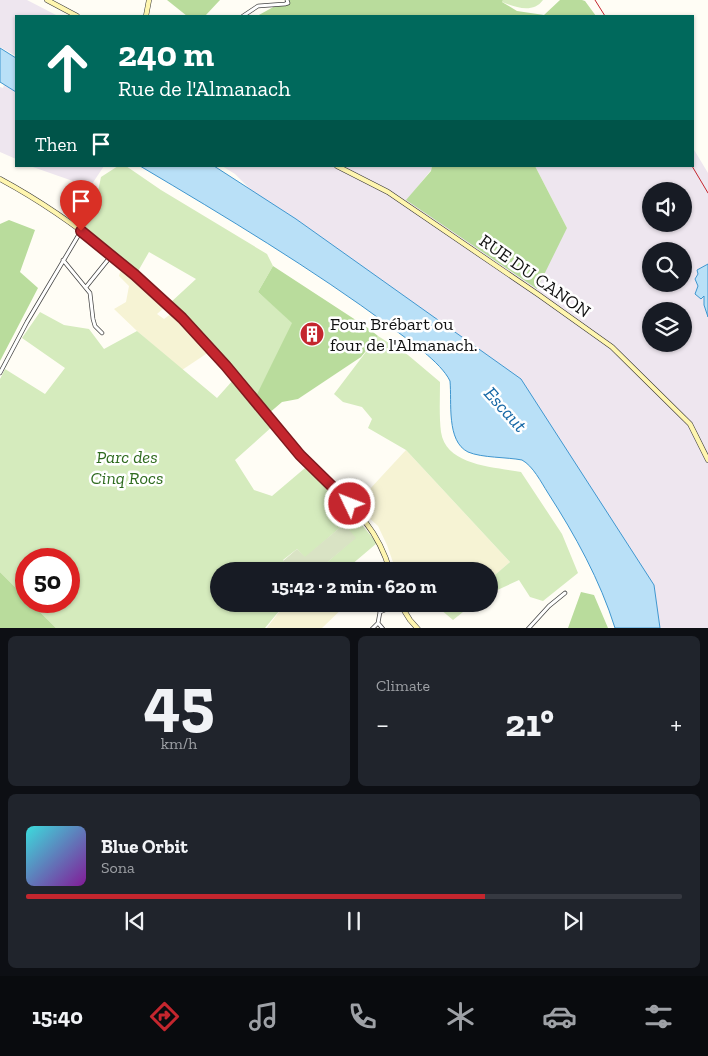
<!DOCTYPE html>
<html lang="en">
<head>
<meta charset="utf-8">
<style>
	:root { --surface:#171b24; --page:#20242c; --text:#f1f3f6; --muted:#9ea1a6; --line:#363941; --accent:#c4262e }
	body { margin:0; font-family:"Zilla Slab",serif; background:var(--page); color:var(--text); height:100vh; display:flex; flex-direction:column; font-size:19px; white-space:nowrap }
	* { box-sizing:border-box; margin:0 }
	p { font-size:16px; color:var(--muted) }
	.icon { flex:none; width:28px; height:28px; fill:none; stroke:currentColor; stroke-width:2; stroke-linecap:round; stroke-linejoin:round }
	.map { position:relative; height:628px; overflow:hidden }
	.sheet { display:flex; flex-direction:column; gap:8px; padding:8px; background:#0d0f14; flex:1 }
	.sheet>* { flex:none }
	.hud { position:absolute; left:15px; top:15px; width:679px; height:152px; border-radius:0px; box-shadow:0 1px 4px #0004; background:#00695c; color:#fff; overflow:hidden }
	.controls { position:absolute; left:642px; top:182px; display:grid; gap:10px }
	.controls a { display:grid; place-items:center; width:50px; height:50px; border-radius:50%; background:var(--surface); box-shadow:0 1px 4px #0004; font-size:25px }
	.speed { position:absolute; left:15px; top:548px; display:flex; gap:10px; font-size:25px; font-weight:700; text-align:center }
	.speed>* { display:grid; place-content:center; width:65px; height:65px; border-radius:50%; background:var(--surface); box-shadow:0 1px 4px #0004; line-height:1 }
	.speed .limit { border:8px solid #d22; background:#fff; color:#111 }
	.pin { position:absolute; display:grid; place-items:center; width:42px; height:42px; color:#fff; margin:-51px -21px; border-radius:50% 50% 50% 0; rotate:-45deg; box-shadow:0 0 5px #0007 }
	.pin .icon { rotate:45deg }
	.me { position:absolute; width:55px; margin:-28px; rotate:313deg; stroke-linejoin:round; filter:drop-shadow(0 0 4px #0008) }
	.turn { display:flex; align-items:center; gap:18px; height:105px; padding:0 20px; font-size:22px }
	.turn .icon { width:65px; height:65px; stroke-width:2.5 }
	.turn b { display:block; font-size:35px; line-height:42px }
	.then { display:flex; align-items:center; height:48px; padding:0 20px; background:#0003; gap:10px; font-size:19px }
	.big { font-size:38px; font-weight:800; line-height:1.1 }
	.sheet .widget { flex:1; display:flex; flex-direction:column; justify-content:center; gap:8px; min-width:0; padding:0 18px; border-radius:8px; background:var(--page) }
	.sheet .dial { align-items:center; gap:0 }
	.dial b { font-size:65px; line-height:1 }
	.song { display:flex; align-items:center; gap:15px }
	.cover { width:60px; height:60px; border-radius:8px; background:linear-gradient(135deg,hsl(180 70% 55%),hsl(290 70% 35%)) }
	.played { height:5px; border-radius:2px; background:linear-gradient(90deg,var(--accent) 70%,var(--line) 70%) }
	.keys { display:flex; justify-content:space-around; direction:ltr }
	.heat { display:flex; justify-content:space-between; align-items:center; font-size:28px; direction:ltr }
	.sheet .tiles { flex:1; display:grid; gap:8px; grid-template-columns:1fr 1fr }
	.widget:last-child { grid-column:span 2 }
	.trip { position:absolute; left:210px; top:562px; width:288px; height:50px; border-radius:25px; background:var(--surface); box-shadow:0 1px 4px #0004; font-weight:800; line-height:50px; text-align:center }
	.tabs { display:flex; height:80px; justify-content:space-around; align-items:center; background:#090b0e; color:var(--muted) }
	.tabs .icon { width:35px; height:35px }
	.tabs .active { color:var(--accent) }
	.tabs b { font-size:22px; color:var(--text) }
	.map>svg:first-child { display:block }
	.industrial { fill:#eee6ef; fill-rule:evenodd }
	.farmland { fill:#f6f3d4 }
	.green { fill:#d5ebbd }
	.forest { fill:#b9dc9c }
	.cemetery { fill:#d9e3c4 }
	.water { fill:#b9e0f7; stroke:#3f96cf }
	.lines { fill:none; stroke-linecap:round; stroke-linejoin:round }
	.street-casing { stroke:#444; stroke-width:4.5 }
	.secondary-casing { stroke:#333; stroke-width:5.5 }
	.street { stroke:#fff; stroke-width:3 }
	.secondary { stroke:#fff6b0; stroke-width:4.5 }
	.rail { stroke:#c4262e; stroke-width:1 }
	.route-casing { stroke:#7f191e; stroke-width:12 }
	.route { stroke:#c4262e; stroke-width:9 }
	.labels { text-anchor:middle; stroke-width:5; stroke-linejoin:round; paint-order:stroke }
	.street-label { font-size:18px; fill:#111; stroke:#fff }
	.poi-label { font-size:18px; fill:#111; stroke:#fff; text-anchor:start }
	.park-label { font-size:18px; font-style:italic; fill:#2f6b1f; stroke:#fff }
	.water-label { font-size:19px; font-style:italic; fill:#1768a6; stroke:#fff }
</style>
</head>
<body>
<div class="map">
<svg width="708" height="629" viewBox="0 0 708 629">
	<rect width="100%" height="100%" fill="#fffdf5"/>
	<!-- industrial -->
	<path class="industrial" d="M0,0H27L58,16H16V56L0,47Z
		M4,85L16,92V159L0,152V87L3,88Z
		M693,148L708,173V628H660L654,585L520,379L296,219L253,192L235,174L222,166H432L431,170L407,200L567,228L535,166H692ZM651,191H684V224H651ZM651,251H684V284H651ZM651,311H684V344H651Z
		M30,166H104L90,187Z"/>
	<!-- farmland -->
	<path class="farmland" d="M121,269L166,306L157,314L164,319L172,313L209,352L182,370L137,331L114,309L126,302L129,286L119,276Z
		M406,450L510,562L489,580V571H451L444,564L435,571H396L387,545L378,526L355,505Z
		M285,604H347L322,628L266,629Z"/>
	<!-- green -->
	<path class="green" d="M503,0H543C533,14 515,7 502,2Z
		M118,166H126L161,190L267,254L273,266L258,292L293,323L254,400L170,303L196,279L149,252L137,273L82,224L76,221L97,196L101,177Z
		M40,312L64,325L89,329L104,349L137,331L217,398L234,379L274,425L235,460L254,490L272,496L305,468L348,508L377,543L344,571H317L355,538L344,524L305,558L297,549L283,560L287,565V571H219V604H285L265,628H56L29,601H69V559H26V598L0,572V379L5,369L45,394L65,368L22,338Z
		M378,336L408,355L440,382C440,398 439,416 441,432C446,466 495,467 521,472L562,534L578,573L543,601L530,597L519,580L493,592L494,596L489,599V580L510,562L406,450L368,428L372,419L362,407L343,402L334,394Z
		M434,604H479L468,608L453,620Z"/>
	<!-- forest -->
	<path class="forest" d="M167,0H220L205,16H187Z
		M288,0H503L502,2L517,11L544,15L560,0H582L585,1L596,16H257L277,5L288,3Z
		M432,166H535L567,228L537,289L406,200L431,171Z
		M9,220L35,230L20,272L38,288L0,361V224Z
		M273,266L368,328L378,336L361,357L298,399L282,402L268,414L254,400L292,323L258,292Z
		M0,572L26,598V601H29L56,628H0Z
		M581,592L594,595L608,628H568Z"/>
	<!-- cemetery -->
	<path class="cemetery" d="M344,524L356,538L317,571H292L283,561L297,549L305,557Z"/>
	<!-- water -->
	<path class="water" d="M0,48L16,58V92L0,82Z
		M140,166H214L296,219L521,379L654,585L660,628H615C600,580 575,535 548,493C541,482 533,466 522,460C507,457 482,458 468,452C446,441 452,402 450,381C441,362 408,340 391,327C311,268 226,217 140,166Z
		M708,264V317L704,305V296L701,299L695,294L698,286L695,279L698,274L697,270Z"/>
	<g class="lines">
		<defs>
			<path id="street" d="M243,16L258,6L285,4L288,3L287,0
				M63,260L90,293L93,319L95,326L102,333
				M86,287L111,256
				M0,373L27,322L81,231
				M359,571L358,567L361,565L365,571
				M374,604L380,612
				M378,623L383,629
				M372,629L378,623L380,612L399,604
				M528,629L549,606L565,593"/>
			<path id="secondary" d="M47,0L77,16
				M146,16L149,0
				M337,166L388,192L539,295L612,347L690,424L708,460
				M0,179C82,223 166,295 227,366C252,395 274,428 301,457C337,496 374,515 390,571
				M400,604L410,620L418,629"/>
		</defs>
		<!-- street casing -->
		<use href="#street" class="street-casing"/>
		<!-- secondary casing -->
		<use href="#secondary" class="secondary-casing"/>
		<!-- street -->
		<use href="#street" class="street"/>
		<!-- secondary -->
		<use href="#secondary" class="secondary"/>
		<!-- rail -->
		<path class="rail" d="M595,0L605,16
			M692,166L708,193"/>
	</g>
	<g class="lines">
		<defs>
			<path id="route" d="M81,231L135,275L182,318L226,366L300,455L350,504"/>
		</defs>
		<!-- route casing -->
		<use href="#route" class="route-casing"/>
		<!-- route -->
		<use href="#route" class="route"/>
	</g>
	<!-- icons -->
	<defs>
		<symbol id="building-disc" viewBox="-11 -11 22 22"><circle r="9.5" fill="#c4262e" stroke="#fff"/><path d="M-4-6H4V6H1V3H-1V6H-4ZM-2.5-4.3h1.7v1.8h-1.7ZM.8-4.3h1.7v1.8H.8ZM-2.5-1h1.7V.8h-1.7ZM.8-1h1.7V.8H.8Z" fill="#fff"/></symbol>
	</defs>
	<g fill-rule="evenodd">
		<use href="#building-disc" x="298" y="320" width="28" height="28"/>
	</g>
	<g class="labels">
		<!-- street labels -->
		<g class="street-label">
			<text transform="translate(535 276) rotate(35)" y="6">RUE DU CANON</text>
		</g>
		<!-- poi labels -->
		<g class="poi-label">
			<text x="330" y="330">Four Brébart ou<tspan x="330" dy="21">four de l'Almanach.</tspan></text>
		</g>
		<!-- park labels -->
		<g class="park-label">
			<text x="127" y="463">Parc des<tspan x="127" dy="21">Cinq Rocs</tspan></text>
		</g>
		<!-- water labels -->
		<g class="water-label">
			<text transform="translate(506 409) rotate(48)" y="7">Escaut</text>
		</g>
	</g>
</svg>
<div class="controls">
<a><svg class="icon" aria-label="sound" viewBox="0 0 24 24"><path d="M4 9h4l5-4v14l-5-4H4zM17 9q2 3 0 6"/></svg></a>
<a><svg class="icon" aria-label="search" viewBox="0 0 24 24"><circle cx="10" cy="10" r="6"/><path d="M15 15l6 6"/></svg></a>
<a><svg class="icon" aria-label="layers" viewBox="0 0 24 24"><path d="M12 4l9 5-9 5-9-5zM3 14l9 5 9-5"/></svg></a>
</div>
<div class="speed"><div class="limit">50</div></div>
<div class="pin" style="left:81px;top:231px;background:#d93025"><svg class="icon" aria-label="arrive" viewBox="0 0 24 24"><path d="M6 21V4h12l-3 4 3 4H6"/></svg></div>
<svg class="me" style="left:350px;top:504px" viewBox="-20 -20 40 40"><circle r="17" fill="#c4262e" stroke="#fff" stroke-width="3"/><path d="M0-11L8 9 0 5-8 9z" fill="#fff"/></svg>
<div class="trip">15:42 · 2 min · 620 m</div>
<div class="hud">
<div class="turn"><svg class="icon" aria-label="ahead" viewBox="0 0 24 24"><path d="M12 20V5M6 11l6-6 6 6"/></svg><div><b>240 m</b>Rue de l'Almanach</div></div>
<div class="then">Then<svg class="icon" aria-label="arrive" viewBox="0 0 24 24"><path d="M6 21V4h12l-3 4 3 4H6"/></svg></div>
</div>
</div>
<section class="sheet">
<div class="tiles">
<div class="widget dial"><b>45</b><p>km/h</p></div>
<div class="widget"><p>Climate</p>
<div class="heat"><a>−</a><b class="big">21°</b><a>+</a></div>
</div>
<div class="widget">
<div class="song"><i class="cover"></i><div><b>Blue Orbit</b><p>Sona</p></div></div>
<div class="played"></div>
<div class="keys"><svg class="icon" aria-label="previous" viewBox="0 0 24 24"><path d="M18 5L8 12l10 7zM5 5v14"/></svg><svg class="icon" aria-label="pause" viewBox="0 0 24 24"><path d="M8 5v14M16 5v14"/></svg><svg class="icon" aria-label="next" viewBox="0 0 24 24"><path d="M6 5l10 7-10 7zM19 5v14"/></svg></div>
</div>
</div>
</section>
<nav class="tabs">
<b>15:40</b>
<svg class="icon active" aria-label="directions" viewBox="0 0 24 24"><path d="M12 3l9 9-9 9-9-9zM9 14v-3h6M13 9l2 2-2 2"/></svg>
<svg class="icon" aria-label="music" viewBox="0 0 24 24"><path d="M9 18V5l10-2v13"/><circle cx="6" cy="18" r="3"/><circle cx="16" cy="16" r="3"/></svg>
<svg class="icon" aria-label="phone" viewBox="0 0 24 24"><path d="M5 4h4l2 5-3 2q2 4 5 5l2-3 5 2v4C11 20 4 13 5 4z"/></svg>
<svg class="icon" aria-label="climate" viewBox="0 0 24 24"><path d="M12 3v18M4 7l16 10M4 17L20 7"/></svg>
<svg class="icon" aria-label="car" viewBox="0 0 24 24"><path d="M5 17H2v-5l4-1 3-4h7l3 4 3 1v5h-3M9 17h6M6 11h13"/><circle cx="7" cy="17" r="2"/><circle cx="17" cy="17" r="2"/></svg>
<svg class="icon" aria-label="filters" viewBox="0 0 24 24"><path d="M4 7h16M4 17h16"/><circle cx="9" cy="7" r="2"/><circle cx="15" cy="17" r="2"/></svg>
</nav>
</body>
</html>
